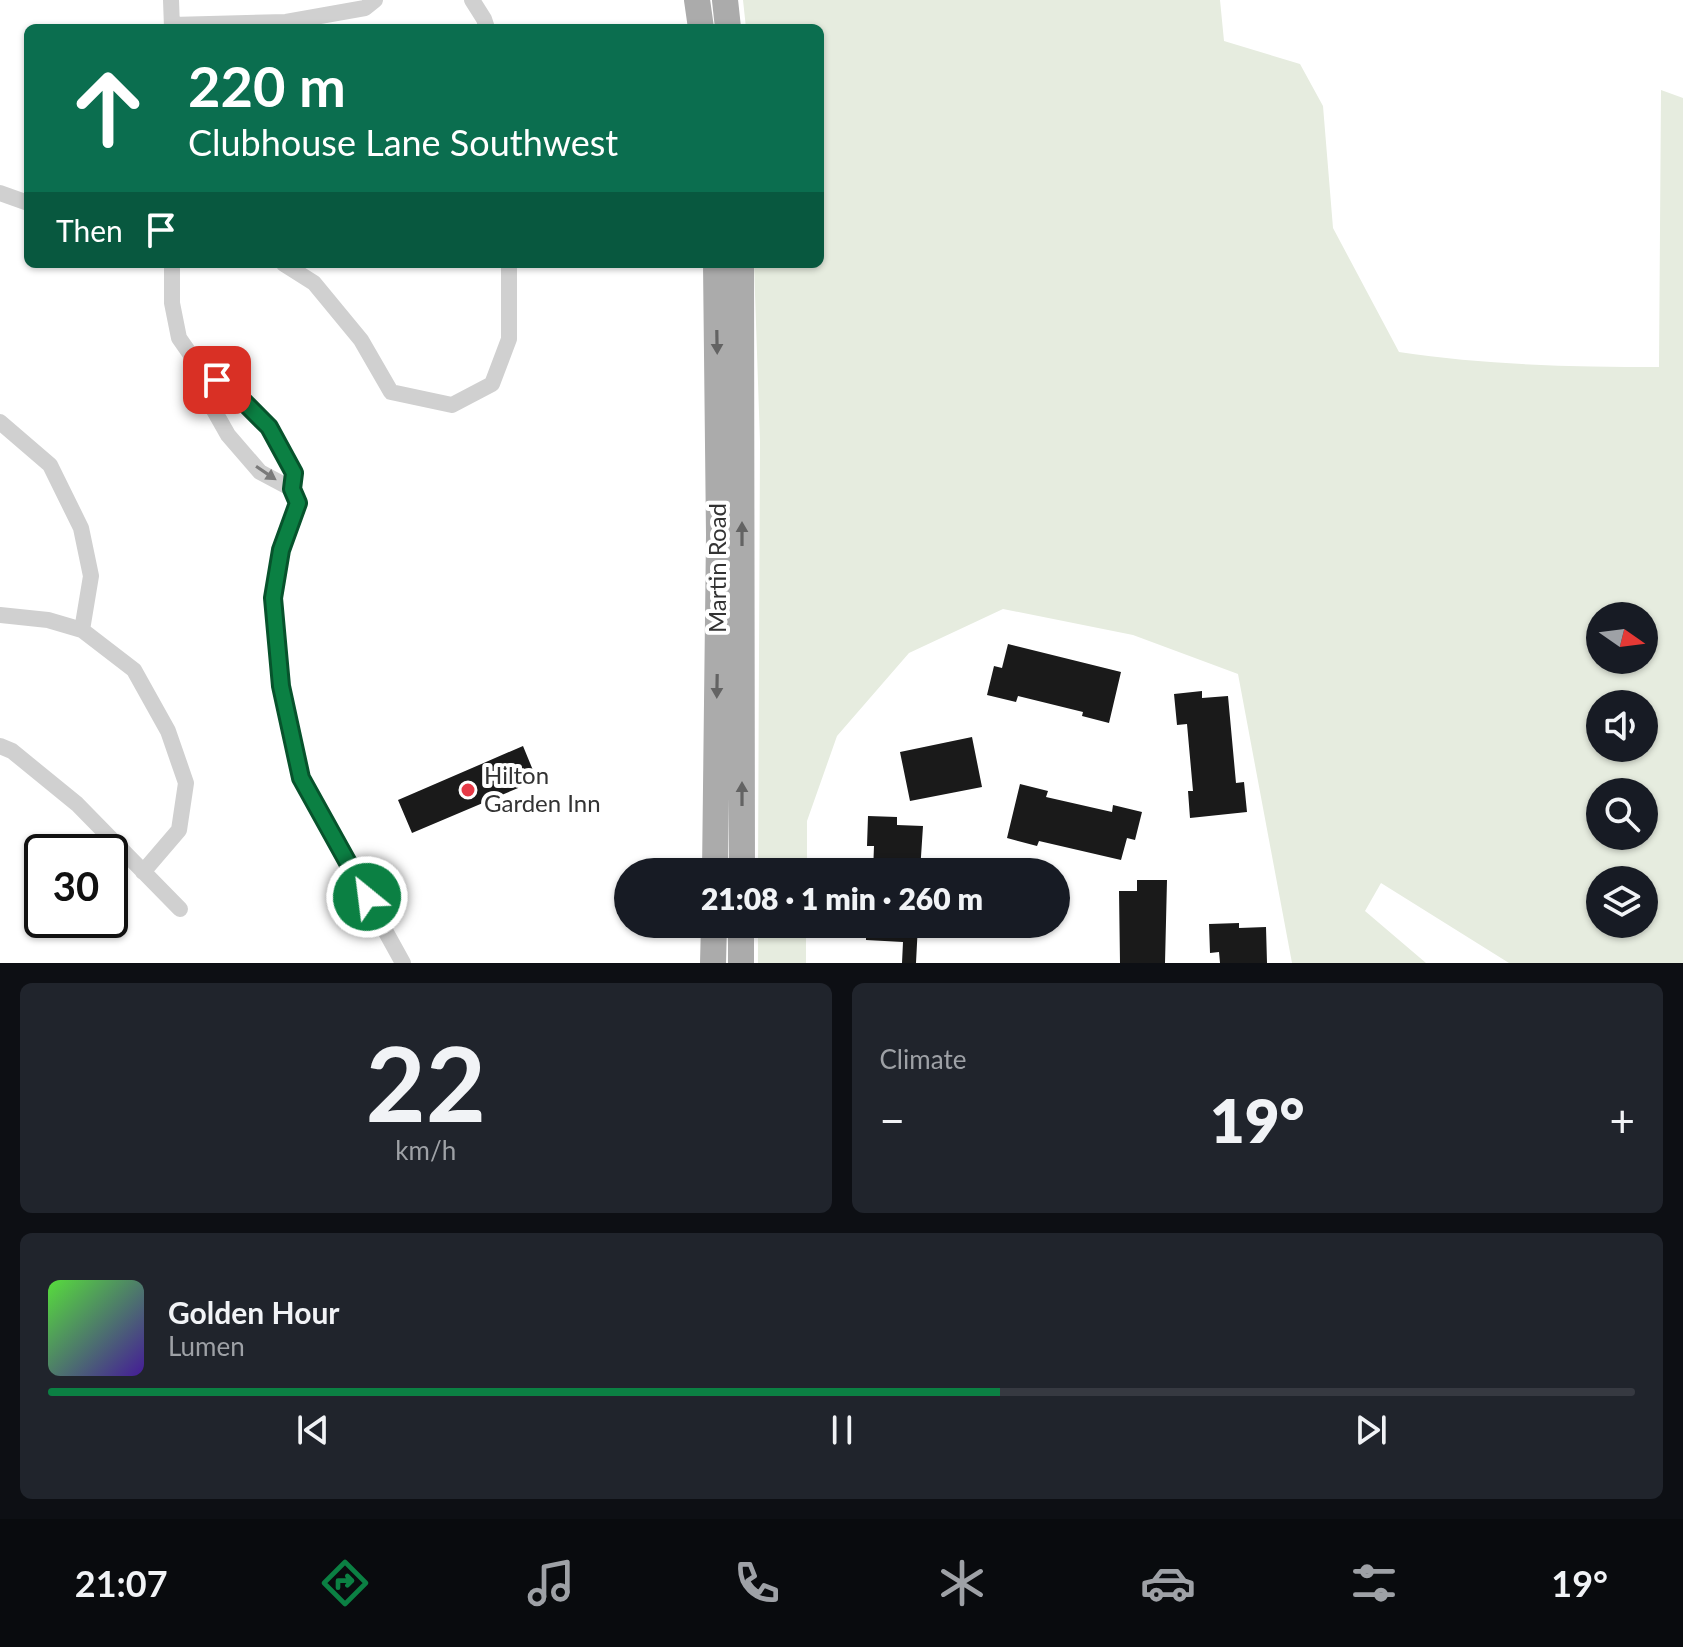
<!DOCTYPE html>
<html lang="en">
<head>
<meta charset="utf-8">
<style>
	:root { --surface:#171b24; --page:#20242c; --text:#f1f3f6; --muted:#9ea1a6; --line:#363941; --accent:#0b8043 }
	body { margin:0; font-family:Lato,sans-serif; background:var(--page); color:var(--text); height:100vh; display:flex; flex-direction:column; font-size:30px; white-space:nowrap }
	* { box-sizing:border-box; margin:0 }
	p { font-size:26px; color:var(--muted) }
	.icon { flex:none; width:44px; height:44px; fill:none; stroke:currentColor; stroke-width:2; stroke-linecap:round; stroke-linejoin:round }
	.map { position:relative; height:963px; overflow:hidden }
	.drawer { display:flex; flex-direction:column; gap:20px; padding:20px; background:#0d0f14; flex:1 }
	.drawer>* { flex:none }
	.banner { position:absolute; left:24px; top:24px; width:800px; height:244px; border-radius:12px; box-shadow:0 2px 6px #0004; background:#0b6e4f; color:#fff; overflow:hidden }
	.needle { width:52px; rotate:104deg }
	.controls { position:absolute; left:1586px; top:602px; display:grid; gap:16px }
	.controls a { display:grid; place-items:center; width:72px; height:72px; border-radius:50%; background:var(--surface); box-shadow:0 2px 6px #0004; font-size:40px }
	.speed { position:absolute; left:24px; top:834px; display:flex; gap:16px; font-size:40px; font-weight:700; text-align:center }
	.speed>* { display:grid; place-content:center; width:104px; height:104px; border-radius:50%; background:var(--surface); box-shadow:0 2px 6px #0004; line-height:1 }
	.speed .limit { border:4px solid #111; border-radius:12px; background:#fff; color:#111 }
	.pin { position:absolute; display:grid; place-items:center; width:68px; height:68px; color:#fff; margin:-34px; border-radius:16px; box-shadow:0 4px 12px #0006 }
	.me { position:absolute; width:88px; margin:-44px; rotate:331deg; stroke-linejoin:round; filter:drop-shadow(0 0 6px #0008) }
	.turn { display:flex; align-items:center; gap:28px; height:168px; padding:0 32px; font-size:36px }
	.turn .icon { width:104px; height:104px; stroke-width:2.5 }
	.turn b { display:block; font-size:56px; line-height:68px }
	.then { display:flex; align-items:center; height:76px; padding:0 32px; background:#0003; gap:16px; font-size:30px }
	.big { font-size:60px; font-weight:800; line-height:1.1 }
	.drawer .widget { flex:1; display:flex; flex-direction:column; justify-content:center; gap:12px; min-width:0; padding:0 28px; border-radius:12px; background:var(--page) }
	.drawer .dial { align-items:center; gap:0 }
	.dial b { font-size:104px; line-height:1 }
	.song { display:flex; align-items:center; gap:24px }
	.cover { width:96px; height:96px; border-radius:12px; background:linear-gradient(135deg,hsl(110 70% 55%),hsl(260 70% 35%)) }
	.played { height:8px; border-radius:4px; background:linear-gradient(90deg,var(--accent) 60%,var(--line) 60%) }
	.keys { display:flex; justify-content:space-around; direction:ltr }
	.heat { display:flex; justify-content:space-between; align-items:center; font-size:44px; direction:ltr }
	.drawer .tiles { flex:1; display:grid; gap:20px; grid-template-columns:1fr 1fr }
	.widget:last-child { grid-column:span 2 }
	.trip { position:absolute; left:614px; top:858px; width:456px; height:80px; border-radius:40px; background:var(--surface); box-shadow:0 2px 6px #0004; font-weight:800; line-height:80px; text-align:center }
	.tabs { display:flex; height:128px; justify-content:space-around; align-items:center; background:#090b0e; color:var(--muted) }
	.tabs .icon { width:56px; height:56px }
	.tabs .on { color:var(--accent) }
	.tabs b { font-size:36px; color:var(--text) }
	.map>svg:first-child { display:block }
	.green { fill:#e6ecdf; fill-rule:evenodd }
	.building { fill:#1a1a1a }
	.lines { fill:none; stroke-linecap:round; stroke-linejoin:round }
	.street { stroke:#d0d0d0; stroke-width:16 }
	.primary { stroke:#ababab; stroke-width:26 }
	.oneway { fill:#636363 }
	.oneway2 { fill:#7a7a7a }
	.route-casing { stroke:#07532c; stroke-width:20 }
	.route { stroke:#0b8043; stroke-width:14 }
	.poi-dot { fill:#e63946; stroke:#fff; stroke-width:3 }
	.labels { text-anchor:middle; stroke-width:8; stroke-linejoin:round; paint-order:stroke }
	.street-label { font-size:24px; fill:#333; stroke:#fff }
	.poi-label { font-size:24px; fill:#333; stroke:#fff; text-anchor:start }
</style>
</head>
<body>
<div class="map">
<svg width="1683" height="963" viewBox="0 0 1683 963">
	<rect width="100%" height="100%" fill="#fff"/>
	<!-- green -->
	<path class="green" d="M743,0H1220L1224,41L1300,64L1323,106L1333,228L1399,352C1484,365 1573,367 1659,367L1661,90L1683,98V963H1509L1381,883L1365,911L1426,963H1292L1238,674L1133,635L1003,609L909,653L837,736L807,821V872H758L760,442L754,264H820V28H746ZM1600,616H1644V660H1600ZM1600,704H1644V748H1600ZM1600,792H1644V836H1600ZM1600,880H1644V924H1600Z
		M758,924H806V963H758Z"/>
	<!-- building -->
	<path class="building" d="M1008,644L1121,672L1109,723L1082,716L1083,712L1018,696L1016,702L987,695L994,666L1002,668Z
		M1202,691V698L1228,696L1236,783L1244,782L1247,812L1190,818L1188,791H1193L1187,724L1177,725L1174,694Z
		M972,737L982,787L910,801L900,752Z
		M523,746L537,780L412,833L398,800Z
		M1020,784L1048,791L1046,797L1112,812L1113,805L1142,812L1135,840L1127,838L1121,860L1039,841L1037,846L1007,838Z
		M868,816L897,817V825L923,826L920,872H873L874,846H867Z
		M1137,880H1167L1165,963H1120L1119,891H1137Z
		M1239,923V928L1266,927L1267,963H1220L1219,952L1210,953L1209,924Z
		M866,924H918L916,963H902L903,942L866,940Z"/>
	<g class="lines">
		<!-- street -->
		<path class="street" d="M171,0L172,28
			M472,0L484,19L487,28
			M172,25L286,22L365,8L375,0
			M0,193L28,203
			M172,264V303L179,338L202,371L211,405L228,435L260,472L292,489
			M284,264L314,283L361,340L391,392L452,405L492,384L509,339V264
			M202,371L232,390L269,427L294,473L292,489L298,503L281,550L273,598L281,686L301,778L403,963
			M0,422L50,465L81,528L91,576L82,630
			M0,615L48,620L82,630L134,670L168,731L186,783L179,830L143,872
			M0,746L12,751L77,804L180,909"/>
		<!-- primary -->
		<path class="primary" d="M697,0L701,28
			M725,0L728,28
			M741,264L742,872
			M715,872L719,535L716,264
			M713,963L714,924
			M741,963V924"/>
	</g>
	<!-- one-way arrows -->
	<defs><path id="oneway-solid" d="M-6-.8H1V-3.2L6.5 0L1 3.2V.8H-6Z" transform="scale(2)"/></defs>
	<g class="oneway">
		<use href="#oneway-solid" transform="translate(717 342) rotate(89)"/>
		<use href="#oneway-solid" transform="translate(742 534) rotate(-90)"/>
		<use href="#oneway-solid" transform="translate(717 686) rotate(91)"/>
		<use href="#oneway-solid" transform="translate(742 794) rotate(-90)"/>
	</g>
	<use class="oneway2" href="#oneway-solid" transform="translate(266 473) rotate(34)"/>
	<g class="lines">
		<defs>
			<path id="route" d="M217,380L232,390L269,427L294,473L292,489L298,503L281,550L273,598L281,686L301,778L367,897"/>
		</defs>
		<!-- route casing -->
		<use href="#route" class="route-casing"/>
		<!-- route -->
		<use href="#route" class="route"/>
	</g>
	<!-- markers -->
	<circle class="poi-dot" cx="468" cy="790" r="8"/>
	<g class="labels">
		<!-- street labels -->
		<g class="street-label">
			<text transform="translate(718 568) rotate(-90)" y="8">Martin Road</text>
		</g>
		<!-- poi labels -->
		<g class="poi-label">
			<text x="484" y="784">Hilton<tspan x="484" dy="28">Garden Inn</tspan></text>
		</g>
	</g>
</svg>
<div class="controls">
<a><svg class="needle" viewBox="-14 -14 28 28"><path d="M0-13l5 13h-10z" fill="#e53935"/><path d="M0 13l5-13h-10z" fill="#9ea1a6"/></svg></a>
<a><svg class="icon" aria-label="sound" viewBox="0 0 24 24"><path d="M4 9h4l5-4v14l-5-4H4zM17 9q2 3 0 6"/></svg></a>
<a><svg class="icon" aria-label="search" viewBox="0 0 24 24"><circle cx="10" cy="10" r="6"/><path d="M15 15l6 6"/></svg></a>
<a><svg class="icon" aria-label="layers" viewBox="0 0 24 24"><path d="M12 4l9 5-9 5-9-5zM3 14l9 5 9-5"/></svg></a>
</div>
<div class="speed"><div class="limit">30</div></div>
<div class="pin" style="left:217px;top:380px;background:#d93025"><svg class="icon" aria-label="arrive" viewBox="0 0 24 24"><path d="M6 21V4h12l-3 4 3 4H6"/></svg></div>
<svg class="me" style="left:367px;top:897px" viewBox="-20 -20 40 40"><circle r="17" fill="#0b8043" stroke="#fff" stroke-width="3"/><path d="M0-11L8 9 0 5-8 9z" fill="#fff"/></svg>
<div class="trip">21:08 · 1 min · 260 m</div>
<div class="banner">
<div class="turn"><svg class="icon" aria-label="ahead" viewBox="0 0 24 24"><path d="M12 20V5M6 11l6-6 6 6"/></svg><div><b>220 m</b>Clubhouse Lane Southwest</div></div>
<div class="then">Then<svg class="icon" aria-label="arrive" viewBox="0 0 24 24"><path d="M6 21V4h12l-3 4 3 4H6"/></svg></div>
</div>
</div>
<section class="drawer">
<div class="tiles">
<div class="widget dial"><b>22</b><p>km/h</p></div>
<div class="widget"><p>Climate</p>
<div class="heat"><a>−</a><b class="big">19°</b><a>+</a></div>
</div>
<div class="widget">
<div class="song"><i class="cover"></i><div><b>Golden Hour</b><p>Lumen</p></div></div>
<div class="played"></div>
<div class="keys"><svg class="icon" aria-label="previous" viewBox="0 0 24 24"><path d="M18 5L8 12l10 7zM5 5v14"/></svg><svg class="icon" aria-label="pause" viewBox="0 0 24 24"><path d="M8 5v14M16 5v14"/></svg><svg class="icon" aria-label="next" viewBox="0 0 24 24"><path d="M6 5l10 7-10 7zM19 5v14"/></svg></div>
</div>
</div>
</section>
<nav class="tabs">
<b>21:07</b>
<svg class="icon on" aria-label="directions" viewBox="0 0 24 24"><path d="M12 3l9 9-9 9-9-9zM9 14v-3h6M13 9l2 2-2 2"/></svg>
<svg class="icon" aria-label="music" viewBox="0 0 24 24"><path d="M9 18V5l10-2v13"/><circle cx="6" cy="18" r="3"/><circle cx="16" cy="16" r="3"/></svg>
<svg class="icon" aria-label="phone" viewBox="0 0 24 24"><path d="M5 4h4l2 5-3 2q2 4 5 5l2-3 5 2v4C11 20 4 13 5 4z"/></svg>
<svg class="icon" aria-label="climate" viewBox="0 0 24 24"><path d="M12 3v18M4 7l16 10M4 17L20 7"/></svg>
<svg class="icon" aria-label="car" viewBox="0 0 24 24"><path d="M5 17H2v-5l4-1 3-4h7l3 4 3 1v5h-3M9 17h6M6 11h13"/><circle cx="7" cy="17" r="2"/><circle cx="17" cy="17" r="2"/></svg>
<svg class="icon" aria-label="filters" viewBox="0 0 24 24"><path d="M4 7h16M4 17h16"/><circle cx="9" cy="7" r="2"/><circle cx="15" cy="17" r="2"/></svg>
<b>19°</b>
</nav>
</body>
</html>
